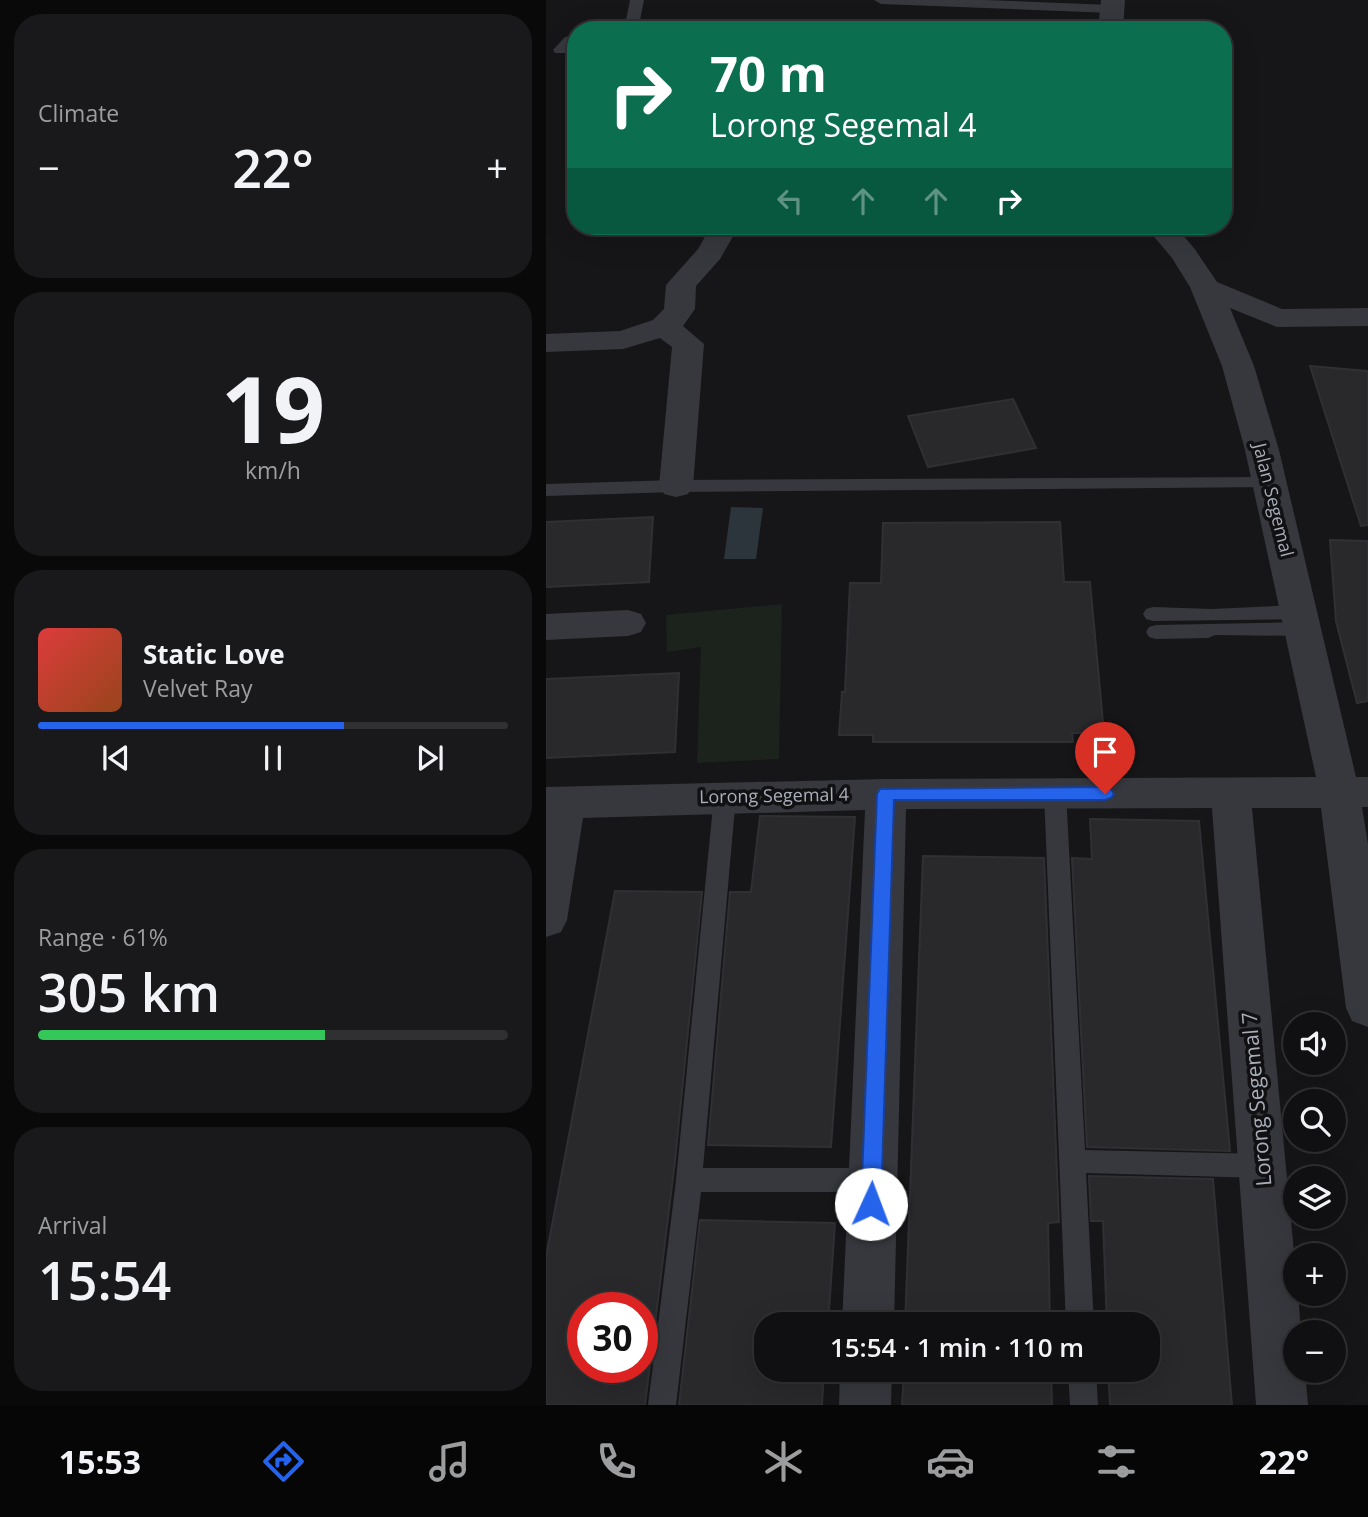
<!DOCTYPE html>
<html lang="en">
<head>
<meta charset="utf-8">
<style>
	:root { --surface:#101012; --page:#19191b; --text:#f1f3f6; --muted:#9c9d9f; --line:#303032; --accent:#2563eb }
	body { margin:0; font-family:"Open Sans",sans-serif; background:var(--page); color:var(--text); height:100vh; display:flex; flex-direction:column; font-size:26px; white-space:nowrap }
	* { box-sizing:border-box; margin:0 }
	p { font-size:23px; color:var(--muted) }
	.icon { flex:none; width:38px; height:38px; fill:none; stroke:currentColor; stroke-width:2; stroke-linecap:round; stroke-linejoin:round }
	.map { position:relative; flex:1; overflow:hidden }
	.drawer { display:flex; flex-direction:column; gap:14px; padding:14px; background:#09090a; width:546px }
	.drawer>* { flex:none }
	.banner { position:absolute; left:21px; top:21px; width:665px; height:214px; border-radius:28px; box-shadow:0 7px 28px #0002,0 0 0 2px var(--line); background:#0b6e4f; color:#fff; overflow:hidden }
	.buttons { position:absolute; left:737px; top:1012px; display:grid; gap:14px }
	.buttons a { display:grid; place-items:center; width:63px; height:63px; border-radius:50%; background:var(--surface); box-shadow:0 7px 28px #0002,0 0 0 2px var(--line); font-size:35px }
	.speed { position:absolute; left:21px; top:1292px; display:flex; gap:14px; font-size:35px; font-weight:700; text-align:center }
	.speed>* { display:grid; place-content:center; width:91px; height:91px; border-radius:50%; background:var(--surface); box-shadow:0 7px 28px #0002,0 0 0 2px var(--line); line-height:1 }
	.speed .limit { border:10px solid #d22; background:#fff; color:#111 }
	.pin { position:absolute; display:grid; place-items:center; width:60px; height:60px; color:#fff; margin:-72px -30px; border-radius:50% 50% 50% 0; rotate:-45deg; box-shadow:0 0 7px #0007 }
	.pin .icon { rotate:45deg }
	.me { position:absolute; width:77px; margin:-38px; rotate:2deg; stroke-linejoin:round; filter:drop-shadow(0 0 5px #0008) }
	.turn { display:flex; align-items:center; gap:24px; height:147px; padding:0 28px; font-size:32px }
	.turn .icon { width:91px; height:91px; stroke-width:2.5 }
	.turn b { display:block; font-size:49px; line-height:60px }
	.lanes { display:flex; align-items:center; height:66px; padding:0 28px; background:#0003; justify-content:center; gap:35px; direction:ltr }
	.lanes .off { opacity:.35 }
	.big { font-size:52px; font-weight:600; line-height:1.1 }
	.drawer .tile { flex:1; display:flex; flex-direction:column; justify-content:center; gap:10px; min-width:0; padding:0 24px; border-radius:28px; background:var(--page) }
	.drawer .dial { align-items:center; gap:0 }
	.dial b { font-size:91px; line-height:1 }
	.song { display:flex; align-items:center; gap:21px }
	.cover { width:84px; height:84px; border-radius:10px; background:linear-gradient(135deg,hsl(0 70% 55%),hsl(20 70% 35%)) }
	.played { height:7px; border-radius:4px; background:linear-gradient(90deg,var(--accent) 65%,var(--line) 65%) }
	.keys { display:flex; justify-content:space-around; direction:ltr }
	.heat { display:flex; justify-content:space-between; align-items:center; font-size:38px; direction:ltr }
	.charge { height:10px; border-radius:5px; background:linear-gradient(90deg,#34c759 61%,var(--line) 0) }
	.trip { position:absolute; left:208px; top:1312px; width:406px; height:70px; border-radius:28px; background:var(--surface); box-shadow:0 7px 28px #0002,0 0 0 2px var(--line); font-weight:600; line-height:70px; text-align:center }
	.tab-bar { display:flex; height:112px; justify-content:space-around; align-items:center; background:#060607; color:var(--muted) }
	.tab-bar .icon { width:49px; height:49px }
	.tab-bar .selected { color:var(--accent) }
	.tab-bar b { font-size:32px; color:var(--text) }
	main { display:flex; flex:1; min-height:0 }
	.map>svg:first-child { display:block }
	.green { fill:#1c231d }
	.water { fill:#2c353c }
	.building { fill:#29292c; stroke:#303034; stroke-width:2; fill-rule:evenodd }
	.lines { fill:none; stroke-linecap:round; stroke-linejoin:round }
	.lane { fill:#37383d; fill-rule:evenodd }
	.street { fill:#37383d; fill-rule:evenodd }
	.route { fill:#2563eb; stroke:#184099; stroke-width:2 }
	.labels { text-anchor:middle; stroke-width:7; stroke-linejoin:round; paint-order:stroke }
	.street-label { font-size:18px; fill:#a8adb8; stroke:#111113 }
	.near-street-label { font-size:21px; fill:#a8adb8; stroke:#111113 }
</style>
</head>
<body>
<main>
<section class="drawer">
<div class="tile"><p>Climate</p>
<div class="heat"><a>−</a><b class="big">22°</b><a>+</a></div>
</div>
<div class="tile dial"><b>19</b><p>km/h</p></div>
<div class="tile">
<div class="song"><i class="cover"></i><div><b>Static Love</b><p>Velvet Ray</p></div></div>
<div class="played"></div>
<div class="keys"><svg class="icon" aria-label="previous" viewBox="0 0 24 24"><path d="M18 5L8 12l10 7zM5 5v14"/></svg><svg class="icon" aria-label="pause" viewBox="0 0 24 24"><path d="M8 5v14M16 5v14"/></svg><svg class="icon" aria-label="next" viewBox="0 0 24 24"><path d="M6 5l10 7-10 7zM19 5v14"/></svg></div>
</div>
<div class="tile"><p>Range · 61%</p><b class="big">305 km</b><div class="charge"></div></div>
<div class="tile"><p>Arrival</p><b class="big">15:54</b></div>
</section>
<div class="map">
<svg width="822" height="1405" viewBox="0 0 822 1405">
	<rect width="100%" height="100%" fill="#161618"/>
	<!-- green -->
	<path class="green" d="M236,604L233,759L151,763L155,647L121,652L120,615Z"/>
	<!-- water -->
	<path class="water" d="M185,507L217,508L210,559H178Z"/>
	<!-- building -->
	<path class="building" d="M764,366L822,371V525L815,526Z
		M467,399L490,448L382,467L362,416Z
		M107,517L103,582L0,587V522Z
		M514,522L518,582H544L558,733H526L527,742H327V735H293L296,692H299L304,583H335L337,523Z
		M784,540L822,541V701L811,703L790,621Z
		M133,673L129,752L0,758V679Z
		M214,816L309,817L285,1147L162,1145L184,892H205Z
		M544,819L653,821L684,1151L541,1147L526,858L546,859Z
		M377,856L498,858L513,1222L502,1223L504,1325H359Z
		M69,891L156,892L129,1161L99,1405H0V1257ZM37,1307H96V1367H37Z
		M543,1176L667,1179L686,1405H564L562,1370H602V1325H561L557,1221H545Z
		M154,1220L289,1223L282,1325H220V1370H278L276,1405H133Z
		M358,1370H505L506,1405H356Z"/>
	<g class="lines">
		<!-- lane -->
		<path class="lane" d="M84,0H98L92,30H78Z
			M328,0H438L566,5L573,9L566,13L335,4Z
			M30,35V43L19,53H9L7,50L19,37Z
			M724,477L733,483L731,487L130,492L0,496V484L130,480Z
			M754,605L761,607L764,612L761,617L754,619L607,621L600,619L597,614L600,609L607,607L666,609Z
			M758,622L765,624L768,629L765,634L758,636L669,635L662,638L610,639L603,637L600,632L603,627L610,625Z
			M509,785L517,787L520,793L539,1150L716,1154L725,1158L729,1166L725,1174L716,1178L540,1173L548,1325H520L498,793L501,787Z
			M179,788L187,790L190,796L157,1168H326L335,1172L339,1180L335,1188L326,1192H155L130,1405H102L130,1180L168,796L171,790Z
			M522,1370H550L552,1405H524Z"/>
		<!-- street -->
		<path class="street" d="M555,0H579L577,30H552Z
			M165,226H193L174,259L150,286L149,309L137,326L158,344L147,486L142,494L130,497L118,494L113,486L126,347L114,338L77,349L0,352V334L74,331L107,320L118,309L120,285L152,249Z
			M599,226H629L648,248L671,282L736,309L822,308V326L731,327L684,308L708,366L733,450L810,777H822V807H816L822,844V1027L806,1021L800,1008L775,808H706L749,1263V1293H752L755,1332H749V1370H759L762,1405H710L666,808L360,809L348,1325H296L319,810L37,818L21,920L15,932L0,937V787L340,779L770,777L699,450L676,366L644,287L626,258Z
			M82,610L95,614L100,623L95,632L82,636L0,640V614Z
			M294,1370H346L345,1405H293Z"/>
	</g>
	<!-- route -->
	<path class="route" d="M559,787L565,789L568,794L565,798L559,800H348L335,1204L332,1211L325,1214L318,1211L315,1204L331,794L334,789Z"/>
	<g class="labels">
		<!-- street labels -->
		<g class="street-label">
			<text transform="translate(727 500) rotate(76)" y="6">Jalan Segemal</text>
			<text transform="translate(228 796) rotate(-1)" y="6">Lorong Segemal 4</text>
		</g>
		<!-- near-street labels -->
		<g class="near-street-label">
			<text transform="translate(711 1099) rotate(-95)" y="7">Lorong Segemal 7</text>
		</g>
	</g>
</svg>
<div class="buttons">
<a><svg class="icon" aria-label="sound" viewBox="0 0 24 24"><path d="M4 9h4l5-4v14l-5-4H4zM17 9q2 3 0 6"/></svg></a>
<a><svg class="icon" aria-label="search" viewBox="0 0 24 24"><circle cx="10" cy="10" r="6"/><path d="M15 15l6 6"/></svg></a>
<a><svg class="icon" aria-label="layers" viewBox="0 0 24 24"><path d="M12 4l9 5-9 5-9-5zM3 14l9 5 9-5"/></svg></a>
<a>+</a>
<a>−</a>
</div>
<div class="speed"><div class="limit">30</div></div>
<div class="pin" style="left:559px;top:794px;background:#d93025"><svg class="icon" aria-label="arrive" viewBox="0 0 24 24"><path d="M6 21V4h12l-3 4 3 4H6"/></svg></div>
<svg class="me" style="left:325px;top:1204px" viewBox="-20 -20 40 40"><circle r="19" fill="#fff"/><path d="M0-13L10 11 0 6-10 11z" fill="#2563eb"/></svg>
<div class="trip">15:54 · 1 min · 110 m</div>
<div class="banner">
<div class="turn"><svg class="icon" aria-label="right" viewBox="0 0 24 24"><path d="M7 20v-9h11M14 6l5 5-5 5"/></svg><div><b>70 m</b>Lorong Segemal 4</div></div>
<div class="lanes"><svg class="icon off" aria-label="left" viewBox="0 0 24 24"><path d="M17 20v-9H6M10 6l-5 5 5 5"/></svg><svg class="icon off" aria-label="ahead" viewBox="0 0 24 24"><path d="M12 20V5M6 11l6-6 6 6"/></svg><svg class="icon off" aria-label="ahead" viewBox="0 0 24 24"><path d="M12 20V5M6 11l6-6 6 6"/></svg><svg class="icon" aria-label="right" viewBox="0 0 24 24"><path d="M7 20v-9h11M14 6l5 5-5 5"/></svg></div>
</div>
</div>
</main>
<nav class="tab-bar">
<b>15:53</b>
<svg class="icon selected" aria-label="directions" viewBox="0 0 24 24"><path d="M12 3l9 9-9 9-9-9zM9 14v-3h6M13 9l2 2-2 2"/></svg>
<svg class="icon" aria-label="music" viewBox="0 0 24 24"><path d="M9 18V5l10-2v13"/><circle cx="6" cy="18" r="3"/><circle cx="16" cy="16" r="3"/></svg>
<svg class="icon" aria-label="phone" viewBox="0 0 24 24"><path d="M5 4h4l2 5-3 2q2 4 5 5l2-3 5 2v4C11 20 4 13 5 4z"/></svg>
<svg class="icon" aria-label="climate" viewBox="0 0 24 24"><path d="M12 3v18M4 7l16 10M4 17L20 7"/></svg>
<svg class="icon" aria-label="car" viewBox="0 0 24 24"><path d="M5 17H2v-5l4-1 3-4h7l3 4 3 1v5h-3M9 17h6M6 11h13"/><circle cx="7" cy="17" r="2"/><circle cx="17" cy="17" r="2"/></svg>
<svg class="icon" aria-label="filters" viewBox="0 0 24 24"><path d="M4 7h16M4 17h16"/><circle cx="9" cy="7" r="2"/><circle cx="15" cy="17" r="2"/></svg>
<b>22°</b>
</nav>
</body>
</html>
